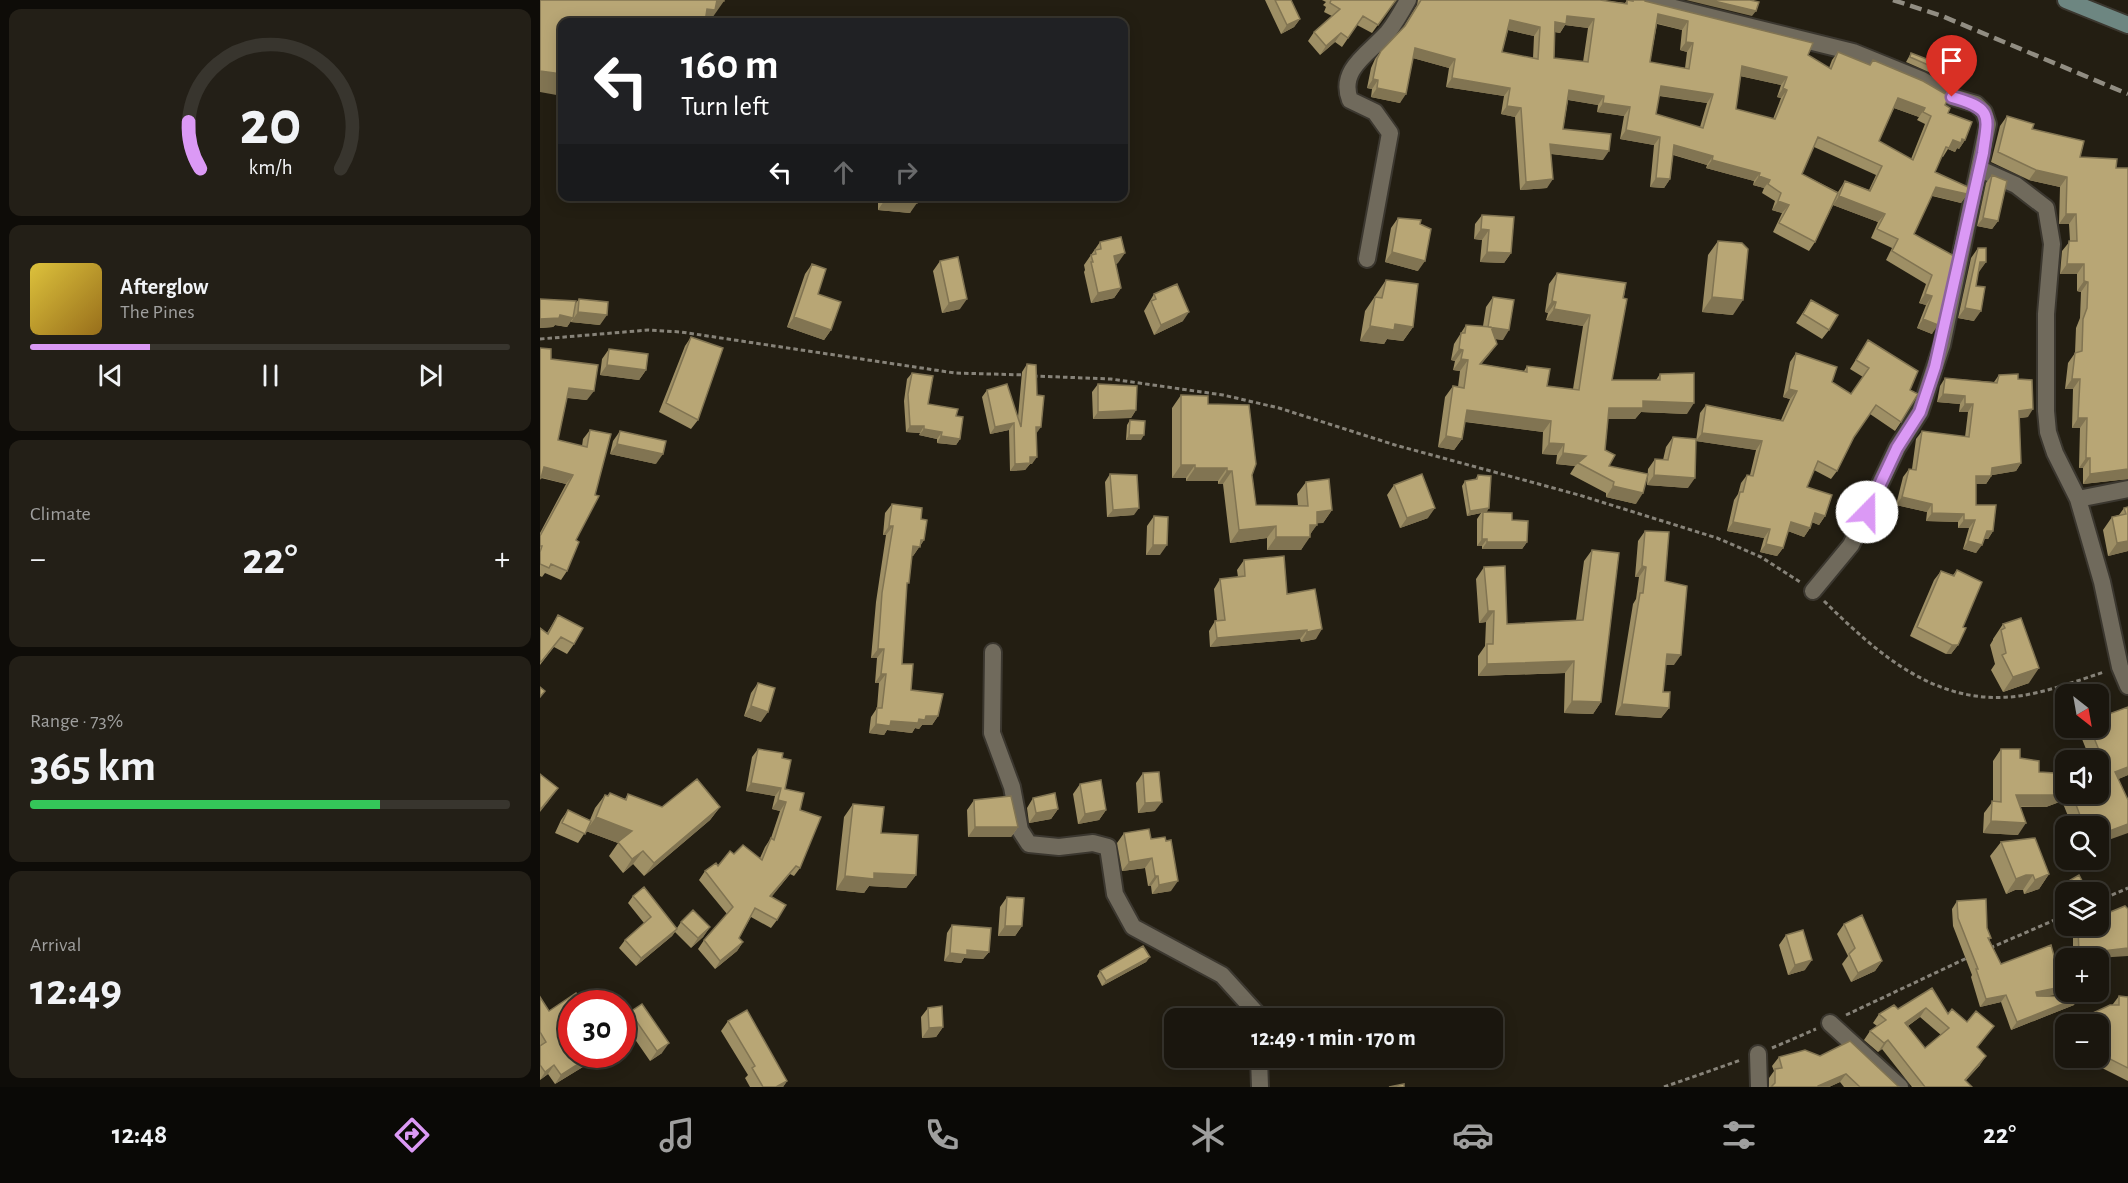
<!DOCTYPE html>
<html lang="en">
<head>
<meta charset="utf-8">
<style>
	:root { --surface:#1a160e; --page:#231f17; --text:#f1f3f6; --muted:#9f9f9e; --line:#38352e; --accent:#db99f5 }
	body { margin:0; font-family:"Alegreya Sans",sans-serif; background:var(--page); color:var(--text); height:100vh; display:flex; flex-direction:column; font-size:22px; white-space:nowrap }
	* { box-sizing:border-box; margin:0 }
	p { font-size:20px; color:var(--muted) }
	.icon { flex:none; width:33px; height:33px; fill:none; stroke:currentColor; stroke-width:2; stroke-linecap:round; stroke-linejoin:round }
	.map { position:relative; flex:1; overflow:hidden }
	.side { display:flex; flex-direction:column; gap:9px; padding:9px; background:#0e0c08; width:540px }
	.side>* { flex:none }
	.guide { position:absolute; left:18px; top:18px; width:570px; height:183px; border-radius:12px; box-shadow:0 3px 15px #0003,0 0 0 2px var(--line); background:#202124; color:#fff; overflow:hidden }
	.needle { width:39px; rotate:149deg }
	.controls { position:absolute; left:1515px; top:684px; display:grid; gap:12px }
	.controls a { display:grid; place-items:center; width:54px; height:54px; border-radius:12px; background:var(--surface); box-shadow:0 3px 15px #0003,0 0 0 2px var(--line); font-size:30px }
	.speed { position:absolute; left:18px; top:990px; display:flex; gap:12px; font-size:30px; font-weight:700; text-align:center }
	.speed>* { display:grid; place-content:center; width:78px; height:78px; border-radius:50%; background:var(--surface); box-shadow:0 3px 15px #0003,0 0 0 2px var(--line); line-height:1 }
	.speed .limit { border:9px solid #d22; background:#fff; color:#111 }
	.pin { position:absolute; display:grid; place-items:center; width:51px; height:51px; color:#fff; margin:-62px -26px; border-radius:50% 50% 50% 0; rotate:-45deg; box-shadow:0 0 6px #0007 }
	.pin .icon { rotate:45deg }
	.me { position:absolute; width:66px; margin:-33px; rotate:22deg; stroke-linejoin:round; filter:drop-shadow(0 0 4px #0008) }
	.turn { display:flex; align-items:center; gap:21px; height:126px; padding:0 24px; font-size:27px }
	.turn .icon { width:78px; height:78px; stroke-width:2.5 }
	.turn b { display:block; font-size:42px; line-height:51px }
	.lanes { display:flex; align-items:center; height:57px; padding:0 24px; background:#0003; justify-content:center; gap:30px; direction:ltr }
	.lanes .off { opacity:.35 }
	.big { font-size:45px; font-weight:600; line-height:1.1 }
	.side .widget { flex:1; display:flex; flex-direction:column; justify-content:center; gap:9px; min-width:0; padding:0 21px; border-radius:12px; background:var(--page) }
	.side .dial { align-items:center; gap:0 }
	.dial svg { height:156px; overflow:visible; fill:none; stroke:var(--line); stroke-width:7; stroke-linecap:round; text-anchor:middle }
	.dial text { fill:var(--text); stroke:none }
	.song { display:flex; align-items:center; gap:18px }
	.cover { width:72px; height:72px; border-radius:9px; background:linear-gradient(135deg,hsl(50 70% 55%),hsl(40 70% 35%)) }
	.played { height:6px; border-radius:3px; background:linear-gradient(90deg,var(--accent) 25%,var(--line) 25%) }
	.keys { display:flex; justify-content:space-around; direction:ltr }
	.heat { display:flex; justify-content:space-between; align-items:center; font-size:33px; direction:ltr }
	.charge { height:9px; border-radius:4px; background:linear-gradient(90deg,#34c759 73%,var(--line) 0) }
	.trip { position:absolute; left:624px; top:1008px; width:339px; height:60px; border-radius:12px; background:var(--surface); box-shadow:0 3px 15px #0003,0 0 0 2px var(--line); font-weight:600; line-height:60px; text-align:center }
	.tabs { display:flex; height:96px; justify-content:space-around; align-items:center; background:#0a0906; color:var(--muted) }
	.tabs .icon { width:42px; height:42px }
	.tabs .selected { color:var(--accent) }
	.tabs b { font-size:27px; color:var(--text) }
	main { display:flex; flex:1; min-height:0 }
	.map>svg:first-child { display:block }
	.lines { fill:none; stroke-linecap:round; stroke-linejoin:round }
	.minor-casing { stroke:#3b372f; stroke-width:20 }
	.secondary-casing { stroke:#3b372f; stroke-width:20 }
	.path { stroke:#878379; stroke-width:3; stroke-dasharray:4.5 3; stroke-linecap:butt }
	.minor { stroke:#706a5c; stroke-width:16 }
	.secondary { stroke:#6d8681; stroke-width:16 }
	.rail { stroke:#918d82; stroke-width:4.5; stroke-dasharray:12 6; stroke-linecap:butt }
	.wall { fill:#9e8f65; fill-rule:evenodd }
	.shaded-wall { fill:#817452 }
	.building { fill:#b8a675; stroke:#817452; stroke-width:1.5; fill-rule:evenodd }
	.route-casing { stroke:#8e639f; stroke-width:15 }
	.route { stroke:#db99f5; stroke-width:10 }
</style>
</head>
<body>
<main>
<section class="side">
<div class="widget dial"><svg viewBox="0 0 100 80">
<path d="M14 69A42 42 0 1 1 86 69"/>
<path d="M14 69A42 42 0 0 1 8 45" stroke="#db99f5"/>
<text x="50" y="56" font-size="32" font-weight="700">20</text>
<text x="50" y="72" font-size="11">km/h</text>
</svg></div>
<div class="widget">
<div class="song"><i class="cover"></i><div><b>Afterglow</b><p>The Pines</p></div></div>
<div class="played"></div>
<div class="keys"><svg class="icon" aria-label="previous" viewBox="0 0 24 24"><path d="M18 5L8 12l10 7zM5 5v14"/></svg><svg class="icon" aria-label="pause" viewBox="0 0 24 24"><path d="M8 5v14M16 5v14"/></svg><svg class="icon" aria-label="next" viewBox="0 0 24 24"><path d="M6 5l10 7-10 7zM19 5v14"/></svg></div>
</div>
<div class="widget"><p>Climate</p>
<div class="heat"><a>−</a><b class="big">22°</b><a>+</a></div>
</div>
<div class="widget"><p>Range · 73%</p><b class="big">365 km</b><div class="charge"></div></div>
<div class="widget"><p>Arrival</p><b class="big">12:49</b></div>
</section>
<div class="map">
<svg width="1588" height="1087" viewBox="0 0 1588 1087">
	<rect width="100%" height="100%" fill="#231e12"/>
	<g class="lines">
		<defs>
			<path id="minor" d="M1102,0L1313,52L1382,80L1412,97L1436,104L1444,112L1448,124L1402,345L1380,412L1357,448L1311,545L1273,591
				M1440,169L1476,185L1506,208L1512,244L1506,314V411L1508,432L1515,453L1538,499L1562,582L1580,667L1588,686
				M827,259L850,133L835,112L810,100C798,69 830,53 848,32C855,23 862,11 868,0
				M1538,499L1588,489
				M453,652L452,733L472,787L480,830L489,844L519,847L553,843L568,847L575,894L593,927L682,975L721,1018
				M1290,1023L1360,1087
				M1218,1054L1219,1087
				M719,1058L720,1087"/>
			<path id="secondary" d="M1526,0L1588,25"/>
		</defs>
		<!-- minor casing -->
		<use href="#minor" class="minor-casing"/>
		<!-- secondary casing -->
		<use href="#secondary" class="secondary-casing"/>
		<!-- path -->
		<path class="path" d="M0,339L108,330L141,332L415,373L486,375
			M493,376L571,379L683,395L739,408L855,445L1039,495L1177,538L1221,557L1260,582
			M1284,601C1339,655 1397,707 1479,696C1507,692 1537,681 1564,672
			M1558,901L1588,888
			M1450,948L1526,915
			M1306,1015L1427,958
			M1232,1048L1276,1029
			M1124,1087L1201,1060"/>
		<!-- minor -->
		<use href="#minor" class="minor"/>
		<!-- secondary -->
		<use href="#secondary" class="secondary"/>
		<!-- rail -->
		<path class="rail" d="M1353,0L1402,16L1588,94"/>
	</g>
	<!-- wall -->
	<path class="wall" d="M725,0H751L760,19L754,27L741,34Z
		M782,0H856L832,33L817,25L802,47L795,42L780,55L768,41L774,32L792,16L784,12L786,7L783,5L786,2Z
		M878,0H1060L1085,3L1087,0H1104L1105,1L1268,55L1289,68L1292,60L1298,52L1329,65L1333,60L1405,105L1408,113L1425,140L1419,149L1417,148L1415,152L1408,149L1403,157L1401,156L1395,172L1427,194L1421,203L1392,196L1374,234L1414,256L1392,334L1377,328L1386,305L1379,303L1386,284L1346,260L1352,248L1331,238L1338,222L1293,205L1275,242L1269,251L1233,232L1242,213L1232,210L1235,201L1222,193L1224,188L1213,185L1214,181L1166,168L1167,165L1133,155L1130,179L1124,188L1110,187L1114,145L1080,139L1084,116L1057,112L1058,105L1028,100L1023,129L1063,160L1011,154L1007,188L980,190L975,117L961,114L964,96L906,87L909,68L873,58L860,103L831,97L832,89L827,88L831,68L835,59L841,51L863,28L877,5ZM1117,24L1142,30L1140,50L1147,52L1145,68L1110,62ZM1025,25L1048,28L1043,62L1014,58L1015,32L1020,33ZM968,30L994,36L993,58L962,52ZM1200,76L1241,85L1237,97L1241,98L1233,119L1196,109ZM1119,96L1167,103L1160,127L1116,114ZM1354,108L1379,117L1377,120L1385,124L1371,159L1339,141ZM1274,147L1336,175L1329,190L1305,181L1298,192L1262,174Z
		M1371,53L1395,68L1391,73L1366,62Z
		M1467,116L1540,157L1576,168H1588V479L1543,484V468H1539L1540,428H1532L1533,389H1525L1528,363L1535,353L1536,328L1540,318L1541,292L1537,291V274H1520L1522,251L1530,241L1529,224H1519L1520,187L1489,180L1451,162L1460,126Z
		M1452,175L1458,221L1452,229L1437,226L1446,183Z
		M338,196H377L370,213L338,210Z
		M942,215L971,253L964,263L940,262L942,240L934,239L935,224Z
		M858,218L878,271L845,262L851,228Z
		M1178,241L1193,315L1162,312L1168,255Z
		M560,242L578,263L576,264L581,288L574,298L551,303L544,272L545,270L544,265Z
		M1438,248L1446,262L1438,272L1436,286L1434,321L1418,318L1431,258Z
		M400,261L420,309L402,313L393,271Z
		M272,264L278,294L291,330L284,340L247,327L265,274Z
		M1017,273L1086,283L1072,380H1116L1120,374L1147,414L1101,412L1095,419H1068L1065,450L1069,466L1096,504L1066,497V493L1030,474L1035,466L1016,464L1017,455L1002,454L1003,432L925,422L922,439L914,450L898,447L905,397L913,386L918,387L920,371L913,370L915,361L911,360L914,344L926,325L943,326L946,307L953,297L963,340L955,339L957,344L941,364L984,371L987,366L1007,386L1033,389L1043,326L1006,320L1008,313L1005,312L1009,284Z
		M846,280L873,327L863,341L847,339L844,344L820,341L825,311Z
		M614,294L643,321L614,335L604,311Z
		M0,299L35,304L39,299L60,325L31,322V321L27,327L15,325L13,327L0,328Z
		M1271,300L1289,330L1282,339L1256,323Z
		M151,337L158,420L151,429L119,412L145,346Z
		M1328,340L1370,390L1361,422L1355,431L1330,414L1314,437L1297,471L1291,479L1274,470L1267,487L1285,516L1279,525L1272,522L1270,528L1264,537L1248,531L1243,548L1237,556L1220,552L1224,538L1187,531L1194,500L1198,494L1201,483L1207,475H1210L1216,450L1156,441L1160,413L1166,405L1241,420L1250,399L1243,397L1250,362L1256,353L1292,382L1311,394L1323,377L1310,369Z
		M0,348L47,400L27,398L18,440L42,446L43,439L50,430L36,540L27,571L21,580L5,573L2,577L0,576V533L26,484L1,478L0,480Z
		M69,349L106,370L99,380L60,375L62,359Z
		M487,364L496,434L492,464H490L485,470L470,471L469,430L450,434L442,397L447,390L478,417L482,372Z
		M372,373L388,404L416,416L420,439L416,445L397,443V439L379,435L380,433L366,432L364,401L367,379Z
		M1459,375L1478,379L1488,417L1479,418L1481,463L1476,471L1452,475L1446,484H1436V505L1453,531L1448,539H1444L1436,553L1423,549L1429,528H1418V522L1386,521L1387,512L1356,505L1363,477L1369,469H1372L1376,439L1382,431L1425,437L1428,412H1419L1420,404L1397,402L1400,386L1405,378L1454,382Z
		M558,384L596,410L591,418L553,419L552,392Z
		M641,395L668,404L712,475L716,505L758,506L757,494L766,482L792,510L783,523H777L761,550H727V538L690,543L683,484H678V481H646V478H632V408Z
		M590,420L601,440H586L587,425Z
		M80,431L116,464L70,454L73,441Z
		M1133,437L1148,488L1107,485L1108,469L1115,459L1123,460L1126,447Z
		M570,474L594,515L567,517L565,482Z
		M938,475L949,508L946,512L972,520L987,542L982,549H942V546H937V519L941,513L927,516L922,486L925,481L935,480Z
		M854,485L888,518L860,528L847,495Z
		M352,504L381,519L384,540L373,556H372L366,587L362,664L371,690L398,716L392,725H382L379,729L375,728L372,733L347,730L344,735L329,733L331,717L337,708L339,683H335L337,658H331L336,602L346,535H343L345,513Z
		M1588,507V551L1568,556L1563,530L1572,517L1579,515L1584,508Z
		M614,516L620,555H606L607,526Z
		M1105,531L1125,581L1134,665H1126L1123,692L1129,708L1121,718L1075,715L1093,604L1096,599L1099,577H1095L1098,541Z
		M1052,550L1061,702L1053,714L1024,713L1025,673L938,676V656L945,646L946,622L939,623L936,579L944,567L967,624L1036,620L1044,561Z
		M704,560L747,594L776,639L761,642L760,639L670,647L669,631L675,621H677L674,589L680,579L698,577L697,570Z
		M1417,570L1418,645L1411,654H1406L1370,636L1394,580L1401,571L1413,575Z
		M18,615L34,644L27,654L14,647L0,665V628L7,633Z
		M1463,624L1489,683L1463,692L1451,670L1455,664L1450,645L1453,640V639Z
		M218,683L221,722L204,716L211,693Z
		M1588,707V775L1578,779L1558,826H1532L1522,801L1506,807H1480L1478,835L1443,833L1444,813L1453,801V761L1461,749L1480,758L1526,794H1558L1550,759L1540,734L1544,728H1558Z
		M218,749L242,758L245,789L260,810V868L254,876L250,874L231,897L237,920L231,928L211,917L199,938L203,942L197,951L175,969L158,949L164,940L187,914L159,880L165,871L178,866L194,854L220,858L225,847L231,838L240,811L232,809L235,796L206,791L212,757Z
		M603,773L615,811L598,813L596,783Z
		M540,784L566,810L559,820L538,824L533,794Z
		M70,793L85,799L88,794L122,807H180L170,820L104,876L93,864L83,873L69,856L78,843L46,831L38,843L15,833L21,820L28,810L50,820L55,808L65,795L68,796Z
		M493,798L518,809L511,819L489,823L487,808Z
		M434,800L478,827L471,837H428L427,810Z
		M313,804L341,833L376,875L366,888L329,886L324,893L296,890L304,817Z
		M584,833L611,839L631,891L612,894L611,886H608L605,868L582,871L577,843Z
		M1461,842L1509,874L1499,889L1484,894L1483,890H1475L1466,894L1450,856Z
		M1525,883L1548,892H1526V894L1522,888Z
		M93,896L137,928L141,922L170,927L163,937L151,948L135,932L132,936L96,966L79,948L85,940L104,923L88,903Z
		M467,897L482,926L475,936H458L460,907Z
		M1417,901L1447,928L1451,938L1449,940L1461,964L1533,954V933L1538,926L1564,958L1559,971H1558V958L1506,997L1534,1005L1471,1030L1461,1002L1440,1007L1431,977L1432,975L1413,926L1412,909Z
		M1304,924L1342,961L1335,971L1311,982L1302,964L1308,956L1297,934Z
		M412,925L449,952L443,959L424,958L421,963L404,961L407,933Z
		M1246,935L1265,970L1248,975L1239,945Z
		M610,957L606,962L562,986L557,976L560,971Z
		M1392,988L1408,1014L1427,1022L1454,1026L1437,1048L1440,1065L1425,1081L1432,1087H1372L1342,1049L1338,1052L1324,1040L1330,1031L1337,1026L1333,1023L1339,1014L1358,1009ZM1380,1017L1401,1035L1385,1048L1368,1026Z
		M1579,996L1588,997V1081L1542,1058H1558V1024Z
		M0,997L32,1054H57L51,1062L15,1084L8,1074L0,1080Z
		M388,1008L403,1027L396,1037L382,1038L381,1017Z
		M90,1012L122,1053L110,1061L83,1022Z
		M188,1021L247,1081L243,1087H210L205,1078L208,1075L181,1031Z
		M1526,1041V1049L1522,1047Z
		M1239,1057L1359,1087H1304L1300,1082L1289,1087H1229V1078L1234,1071L1232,1066Z"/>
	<!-- shaded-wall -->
	<path class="shaded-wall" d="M177,0L184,1L170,21L168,20L166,22H157L167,9Z
		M1146,0H1170L1216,11L1212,16Z
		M1118,14L1148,21L1142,30L1112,22Z
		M1027,16L1054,19L1048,28L1025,25L1020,33L1009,31L1015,22Z
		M760,19L754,27L741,34L747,25Z
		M970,20L1000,27L994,36L964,29Z
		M801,33L795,42L780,55L786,46Z
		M1146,42L1153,43L1147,52L1140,50Z
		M875,48L915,59L909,68L869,57Z
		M1202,66L1247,77L1241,85L1196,75Z
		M0,71L22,74V96L0,92Z
		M912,78L970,88L964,96L906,87Z
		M833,79L838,80L832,89L827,88Z
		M1121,86L1173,94L1167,103L1115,95Z
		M837,88L866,94L860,103L831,97Z
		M1243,88L1247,90L1241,98L1237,97Z
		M1029,90L1064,96L1058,105L1023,99Z
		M1358,98L1385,108L1379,117L1351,107Z
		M1063,103L1090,107L1084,116L1057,112Z
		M967,106L981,108L975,117L961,114Z
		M1086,130L1120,137L1114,145L1080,139Z
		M1422,139L1425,140L1419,149L1417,148L1415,152L1408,149L1413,140Z
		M1010,144L1069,151L1063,160L1004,153Z
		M1134,145L1173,156L1167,165L1128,153Z
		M1172,160L1220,173L1214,181L1166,168Z
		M1496,170L1527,177L1520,187L1489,180Z
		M1219,176L1230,180L1224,188L1213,185Z
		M1116,178L1130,179L1124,188L1110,187Z
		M1013,179L1007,188L980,190L986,182Z
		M1396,187L1427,194L1421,203L1390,195Z
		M1299,196L1345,214L1338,222L1293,205Z
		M344,201L377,203L370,213L338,210Z
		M1238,201L1249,205L1242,213L1232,210Z
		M1526,214H1536L1529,224H1519Z
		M1443,218L1458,221L1452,229L1437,226Z
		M941,229L949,230L942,240L934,239Z
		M852,252L885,261L878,271L845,262Z
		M947,252L971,253L964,263L940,262Z
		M585,253L578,263L567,266L574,256Z
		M1440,262H1446L1439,272H1433Z
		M1527,264H1544L1537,274H1520Z
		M1544,281L1548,282L1541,292L1537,291Z
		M581,288L574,298L551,303L558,293Z
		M1385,294L1392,296L1386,305L1379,303Z
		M1172,297L1203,300L1193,315L1162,312Z
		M427,299L420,309L402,313L409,303Z
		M1012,301L1016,302L1008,313L1005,312Z
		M1425,308L1441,311L1434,321L1418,318Z
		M1014,309L1050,315L1043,326L1006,320Z
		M38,312L67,315L60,325L31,322Z
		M649,312L643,321L614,335L621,325Z
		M20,315L33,318L27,327L15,325L13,327L0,328V319Z
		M254,317L291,330L284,340L247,327Z
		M1383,319L1398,325L1392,334L1377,328Z
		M855,324L873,327L863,341L847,339L844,344L820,341L830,326Z
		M948,327L969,330L963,340L942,337Z
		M957,344L949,355L932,375L940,364Z
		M919,349L923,350L915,361L911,360Z
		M921,359L928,360L920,371L913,370Z
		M67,365L106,370L99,380L60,375Z
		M1532,379H1540L1533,389H1525Z
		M29,388L54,391L47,400L22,397Z
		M1249,389L1257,391L1250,399L1243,397Z
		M1403,394L1425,396L1420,404L1397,402Z
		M1103,401L1154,403L1147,414L1101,412L1095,419H1062L1069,408Z
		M1425,404H1433L1428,412H1419Z
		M1493,409L1488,417L1474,419L1479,411Z
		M596,410L591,418L553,419L558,412Z
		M927,410L1011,421L1003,432L920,421Z
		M1538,418H1547L1540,428H1532Z
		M474,423L469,430L450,434L455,427Z
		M370,426H384L380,433L366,432Z
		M496,427H501L496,434Z
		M384,429L402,432L397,439L379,435Z
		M1162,433L1222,441L1216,450L1156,441Z
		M589,435H604L601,440H586Z
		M401,436L420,439L416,445L397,443Z
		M906,436L922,439L914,450L898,447Z
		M1009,443L1024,444L1017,455L1002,454Z
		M77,444L123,454L116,464L70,454Z
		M1023,453L1046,456L1035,466L1016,464Z
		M490,457H497L492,464H490L485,470L470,471L475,464Z
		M1546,458H1550L1543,468H1539Z
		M1481,463L1476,471L1447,476H1451L1446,484H1431L1436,476L1452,468Z
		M641,465H655L646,478H632Z
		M4,467L33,475L26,484L0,477Z
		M655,468H687L678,481H646Z
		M1588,469V479L1543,484L1550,474Z
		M687,471H692L683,484H678Z
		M1114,475L1155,478L1148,488L1107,485Z
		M1073,486L1103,493L1096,504L1066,497Z
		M1362,497L1392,504L1387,512L1356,505Z
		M599,508L594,515L567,517L573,510Z
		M895,508L888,518L860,528L867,518Z
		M949,508L946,513L943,512L941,513L927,516L930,511Z
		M792,510L783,523L768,524L777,512Z
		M1275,513L1285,516L1279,525L1269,521Z
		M1392,513L1424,514L1418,522L1386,521Z
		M1424,520H1435L1429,528H1418Z
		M1193,522L1230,529L1224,538L1187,531Z
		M1251,522L1270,528L1264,537L1245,530Z
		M770,525H777L768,537H770L761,550H727L736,537Z
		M349,526H353L346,535H343Z
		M736,526L727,538L690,543L699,530Z
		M1447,531H1453L1448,539H1441Z
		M942,539H947L942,546H937Z
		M381,540H384L373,556L367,555L373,546Z
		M1428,541L1442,545L1436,553L1423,549Z
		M1588,541V551L1568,556L1577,543Z
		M947,542H987L982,549H942Z
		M1226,544L1243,548L1237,556L1220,552Z
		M613,545H627L620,555H606Z
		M1102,566L1106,567L1099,577H1095Z
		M948,611H954L946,622L939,623Z
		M782,629L776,639L761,642L767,632Z
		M767,630L760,639L670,647L677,638Z
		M1412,645H1418L1411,654H1406Z
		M338,649H344L337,658H331Z
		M1127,654L1141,655L1134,665H1120Z
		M1034,661L1025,673L938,676L947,664Z
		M1499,668L1489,683L1463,692L1473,677Z
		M341,674H346L339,683H335Z
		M1032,701L1061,702L1053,714L1024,713Z
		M1082,704L1129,708L1121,718L1075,715Z
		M211,706L228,712L221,722L204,716Z
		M386,716H398L392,725H382L379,729L375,728L372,733L347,730L344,735L329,733L336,724L351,721L379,719Z
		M1588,767V775L1567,784L1575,772Z
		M211,783L241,788L235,796L206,791Z
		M18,788L8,802L0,812V810Z
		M1526,791V794H1527L1522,801L1506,807L1468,806L1476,795Z
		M238,800L246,802L240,811L232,809Z
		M622,802L615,811L598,813L605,803Z
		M180,807L170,820L104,876L114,863Z
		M518,809L511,819L489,823L496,813Z
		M566,810L559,820L538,824L545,814Z
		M56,817L92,831L78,843L46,831Z
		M1451,821L1486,823L1478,835L1443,833Z
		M1588,824V833L1560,843L1558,845V838L1564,833Z
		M435,827H478L471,837H428Z
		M103,851L93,864L83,873L92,859Z
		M612,858L605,868L582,871L589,862Z
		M256,866L250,874L225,905L230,896Z
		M334,873L376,875L366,888L329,886L324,893L296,890L305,876Z
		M1509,874L1499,889L1484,894L1495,880Z
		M1486,875H1493L1483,890H1475L1466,894L1476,879Z
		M615,876H618L611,886H608Z
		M638,881L631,891L612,894L619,885Z
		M465,926H482L475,936H458Z
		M170,927L163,937L151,948L158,938Z
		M137,929L132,936L96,966L101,958Z
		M203,942L197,951L175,969L180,961Z
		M1588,948V956L1557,958L1563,951Z
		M427,950L449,952L443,959L424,958L421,963L404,961L410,953Z
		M610,957L606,962L562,986L566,981Z
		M1272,960L1265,970L1248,975L1255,965Z
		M1342,961L1335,971L1311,982L1318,973Z
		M1558,963H1565L1558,971Z
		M1526,986V992H1528L1491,1000L1496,992Z
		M1466,995L1461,1002L1440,1007L1446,999Z
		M1540,997L1534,1005L1471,1030L1477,1022Z
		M1386,1008L1380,1017L1359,1032L1365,1023Z
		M403,1027L396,1037L382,1038L389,1028Z
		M1348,1040L1342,1049L1338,1052L1344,1043Z
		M129,1043L122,1053L110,1061L117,1051Z
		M53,1054H57L51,1062L15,1084L21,1075Z
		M1446,1056L1440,1065L1420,1087L1425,1080Z
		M14,1065L8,1074L0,1080L5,1072Z
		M1306,1074L1300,1082L1289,1087H1277L1278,1086Z
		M247,1081L243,1087H236Z"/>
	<!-- building -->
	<path class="building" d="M0,0H184V1L177,0L175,10L167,9L165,22H22V74L0,71Z
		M735,0H751L760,19L747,25Z
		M791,0H856L838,25L823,16L808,38L801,33L786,46L774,32L800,9L790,3Z
		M881,0H1060L1087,4V0L1093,1V0H1104L1105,1L1273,43L1268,55L1291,69L1298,52L1330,65L1333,60L1383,81L1409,96L1405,105L1410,108L1408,113L1432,122L1425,140L1422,139L1421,143L1413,140L1409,148L1406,147L1395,172L1428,187L1427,194L1396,187L1374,234L1414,256L1398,325L1383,319L1392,296L1385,294L1392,275L1352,251L1358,239L1337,229L1345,214L1299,196L1305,181L1330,191L1342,166L1278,137L1262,174L1298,193L1275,242L1239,223L1249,205L1238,201L1241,193L1228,184L1230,180L1219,176L1220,173L1172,160L1173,156L1134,145L1130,179L1116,178L1120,137L1086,130L1090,107L1063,103L1064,96L1029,90L1023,129L1071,134L1069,151L1010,144L1013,179L986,182L981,108L967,106L970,88L912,78L915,59L875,48L866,94L837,88L838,80L833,79L837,59L841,51L865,26ZM1118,14L1148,21L1146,42L1153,43L1149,69L1110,62ZM1027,16L1054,19L1048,62L1014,58L1015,22L1026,24ZM970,20L1000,27L998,59L962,52ZM1202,66L1247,77L1243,88L1247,90L1235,119L1196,109ZM1121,86L1173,94L1163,128L1116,114ZM1358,98L1385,108L1383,112L1391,116L1373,160L1339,141Z
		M1170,0H1210L1219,2L1216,11Z
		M1371,53L1397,63L1395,68L1370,57Z
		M1467,116L1494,124L1492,129L1544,141L1540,157L1577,159L1576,168H1588V469L1550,474V458H1546L1547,418H1538L1540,379H1532L1535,353L1542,351L1543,319L1547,308L1548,282L1544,281V264H1527L1529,241H1537L1536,214H1526L1527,177L1496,170L1458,152Z
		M1452,175L1467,181L1458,221L1443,218Z
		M345,196H377V203L344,201Z
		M942,215L974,217L971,253L947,252L949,230L941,229Z
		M858,218L881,220L880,224L891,229L885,261L852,252Z
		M581,237L585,253L574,256L581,288L558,293L551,262H553L551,255L556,254L555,250L561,249L560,242Z
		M1178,241L1202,243L1208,249L1203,300L1172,297Z
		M1438,248H1446V262H1440L1436,286L1445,287L1441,311L1425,308Z
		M418,257L427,299L409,303L400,261Z
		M272,264L286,269L278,294L301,302L291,330L254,317Z
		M1017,273L1086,283L1083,298L1087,299L1072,380H1120V374L1154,373V403L1103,401V408H1069L1065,450L1075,455L1069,466L1108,474L1103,493L1073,486L1074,482L1038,463L1046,456L1023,453L1024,444L1009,443L1011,421L927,410L922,439L906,436L913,386L924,388L928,360L921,359L923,350L919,349L921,333H925L926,325L951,327L957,344L940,364L987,372V366L1010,369L1007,386L1039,390L1050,315L1014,309L1016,302L1012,301Z
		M846,280L878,284L873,327L855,324L854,330L830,326L835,297L842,298Z
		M637,284L649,312L621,325L611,301L616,299L614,294Z
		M953,297L974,300L969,330L948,327Z
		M0,299L36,301L33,318L20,315L19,318L0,319Z
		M39,299L68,302L67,315L38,312Z
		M1271,300L1298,315L1289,330L1263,314Z
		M151,337L183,348L158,420L126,403Z
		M1328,340L1378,371L1370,390L1378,394L1361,422L1336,405L1314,437L1297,471L1278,461L1267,487L1292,495L1285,516L1275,513L1270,528L1251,522L1243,548L1226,544L1230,529L1193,522L1200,492H1203L1207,475L1213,476L1222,441L1162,433L1166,405L1243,421L1257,391L1249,389L1256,353L1297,367L1292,382L1311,394L1329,368L1316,360Z
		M0,348L11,349V359L58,365L54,391L29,388L18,440L47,447L50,430L71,434L55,495L59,496L36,540L39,542L27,571L11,564L9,568L0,564V552L2,546H0V536L33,475L4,467L1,478H0Z
		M69,349L108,354L106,370L67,365Z
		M487,364L496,365L497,395L504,396L501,427H496L497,457H490V463L475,464L474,423L455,427L447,390L467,384L481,427Z
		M372,373L393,376L388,404L418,409L416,416L423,417L420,439L401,436L402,432L384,429V426H370L368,394Z
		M1478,374V379L1492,380L1493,409L1479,411L1481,463L1452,468L1451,476H1436V505H1456L1453,531H1447L1442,545L1428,541L1435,520H1424V514L1392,513V504L1362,497L1369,469L1376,470L1382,431L1429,437L1433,404H1425V396L1403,394L1405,378L1457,383L1459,375Z
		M558,384L597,386L596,410L558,412Z
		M641,395L668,396V404L709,405L716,464L712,475L716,505L768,506L766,482L789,479L792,510L777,512V525H770V537H736V526L699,530L692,471H687V468H655V465H641Z
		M590,420L605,421L604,435H589Z
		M80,431L126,441L123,454L77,444Z
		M1133,437L1156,439L1155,478L1114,475L1115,459L1128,460Z
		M570,474L597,475L599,508L573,510Z
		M882,474L895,508L867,518L854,485Z
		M938,475L951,476L949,508L930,511L925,481L937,479Z
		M352,504L382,508L381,519L387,520L384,540H381L380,547L373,546L369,583H367L362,664H373L371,690L403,694L398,716H386L385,720L379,719L378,723L351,721L350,726L336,724L337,708H342L346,674H341L344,649H338L342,593L353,526H349Z
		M1588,507V541L1577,543L1572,517L1586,514L1584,508Z
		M943,512L972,513V520L988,521L987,542H947V539H942Z
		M614,516L628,517L627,545H613Z
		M1105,531L1129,532L1125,581L1147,586L1141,655L1127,654L1123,692H1130L1129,708L1082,704L1100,593H1103L1106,567L1102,566Z
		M1052,550L1079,553L1061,702L1032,701L1034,661L947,664V644H953L954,611H948L944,567L965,566L967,624L1043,620Z
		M744,556L747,594L775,589L782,629L767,632V630L677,638L675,621L685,620L680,579L705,576L704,560Z
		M1417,570L1442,582L1423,627L1426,628L1418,645H1412L1377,627L1401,571L1414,576Z
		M18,615L43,628L34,644L21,637L1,662L0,661V628L8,634Z
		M1481,618L1499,668L1473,677L1462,655L1466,653L1461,630L1465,628L1463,624Z
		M218,683L235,688L228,712L211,706Z
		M0,687L5,691L0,697Z
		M1588,707V767L1575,772L1588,800V824L1564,833L1565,836L1558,838V826H1544L1532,794H1558V760H1547L1561,755L1550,728H1558V718Z
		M218,749L243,753L242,758L251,760L245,789L264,793L260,810L281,817L260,868L256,866L230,896L246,905L237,920L215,908L199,938L203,942L180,961L164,940L193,907L165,871L176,863L178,866L190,851L194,854L203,845L222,860L231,838L234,840L246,802L238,800L241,788L211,783Z
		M1461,749H1480V758L1499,761V772L1515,773L1526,769V791L1515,795H1476L1486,823L1451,821L1452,801L1461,802Z
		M619,772L622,802L605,803L603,773Z
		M0,774L18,788L0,810Z
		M157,779L180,807L114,863L103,851L92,859L78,842L92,831L56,817L65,795L68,796L70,793L86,800L88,794L122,807Z
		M561,780L566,810L545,814L540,784Z
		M515,793L518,809L496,813L493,798Z
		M471,796L478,827H435L434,800Z
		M313,804L344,807L341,833L378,835L376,875L334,873V879L305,876Z
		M28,810L51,821L45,834L22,823Z
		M609,829L611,839L625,837L626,841L631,840L638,881L619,885L618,876H615L612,858L589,862L584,833Z
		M1495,838L1509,874L1495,880L1493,875H1486L1476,879L1461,842Z
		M1539,875L1548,892H1531L1525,883Z
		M104,887L137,929L101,958L85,940L111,917L93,896Z
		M467,897L484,898L482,926H465Z
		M1446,899L1447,928L1451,938H1448L1461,964L1511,945L1514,956L1539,954L1538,926H1558V917L1585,906L1588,909V948L1563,951L1565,963H1558V958H1526V986L1496,992L1497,996L1540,997L1477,1022L1466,995L1446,999L1436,969H1438L1418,918L1417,901Z
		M153,910L170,927L158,938L141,922Z
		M1322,915L1342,961L1318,973L1309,954L1315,948L1304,924Z
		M412,925L451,928L449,952L427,950V955L410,953Z
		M1263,930L1272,960L1255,965L1246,935Z
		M603,946L610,957L566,981L560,971Z
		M1392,988L1408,1014L1412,1009L1427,1022L1436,1011L1454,1026L1437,1047L1446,1056L1425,1080L1432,1087H1385L1348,1040L1344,1043L1330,1031L1346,1020L1339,1014L1354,1005L1358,1009ZM1386,1008L1409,1028L1385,1048L1365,1023Z
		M36,993L43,1004H32V1054H54L21,1075L14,1065L5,1072L0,1065V1046L6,1042L0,1032V997L9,1011Z
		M1579,996L1588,997V1068L1558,1053V1024H1536L1540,1019L1570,1005H1579Z
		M102,1004L129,1043L117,1051L90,1012Z
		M402,1006L403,1027L389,1028L388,1008Z
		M207,1010L247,1081L236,1087H223L212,1068L215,1066L188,1021Z
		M1310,1041L1359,1087H1320L1306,1074L1278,1086V1087H1231L1235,1083V1069L1242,1068L1239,1057L1265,1050L1280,1056Z
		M864,1084V1087H849Z"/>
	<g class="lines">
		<defs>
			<path id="route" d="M1327,512L1357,448L1380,412L1395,367L1443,153C1448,115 1454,109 1412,97"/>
		</defs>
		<!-- route casing -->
		<use href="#route" class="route-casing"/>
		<!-- route -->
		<use href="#route" class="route"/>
	</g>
</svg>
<div class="controls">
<a><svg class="needle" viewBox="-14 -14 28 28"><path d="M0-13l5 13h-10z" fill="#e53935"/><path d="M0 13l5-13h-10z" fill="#9f9f9e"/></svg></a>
<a><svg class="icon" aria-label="sound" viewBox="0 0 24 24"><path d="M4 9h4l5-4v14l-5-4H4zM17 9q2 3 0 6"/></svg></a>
<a><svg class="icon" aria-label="search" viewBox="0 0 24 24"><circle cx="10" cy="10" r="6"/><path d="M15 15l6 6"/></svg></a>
<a><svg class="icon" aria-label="layers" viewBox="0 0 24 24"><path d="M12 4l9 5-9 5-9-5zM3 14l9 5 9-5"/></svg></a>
<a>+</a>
<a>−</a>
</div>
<div class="speed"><div class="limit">30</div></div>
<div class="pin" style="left:1412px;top:97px;background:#d93025"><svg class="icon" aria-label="arrive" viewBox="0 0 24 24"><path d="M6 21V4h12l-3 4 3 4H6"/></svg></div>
<svg class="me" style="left:1327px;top:512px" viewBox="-20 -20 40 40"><circle r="19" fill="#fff"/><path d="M0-13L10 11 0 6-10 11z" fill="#db99f5"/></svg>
<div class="trip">12:49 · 1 min · 170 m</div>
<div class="guide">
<div class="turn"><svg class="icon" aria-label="left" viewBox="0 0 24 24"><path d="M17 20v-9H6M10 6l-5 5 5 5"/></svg><div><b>160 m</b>Turn left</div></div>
<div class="lanes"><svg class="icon" aria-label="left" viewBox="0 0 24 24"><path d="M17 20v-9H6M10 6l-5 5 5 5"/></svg><svg class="icon off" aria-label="ahead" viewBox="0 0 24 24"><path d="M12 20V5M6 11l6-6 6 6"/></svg><svg class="icon off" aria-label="right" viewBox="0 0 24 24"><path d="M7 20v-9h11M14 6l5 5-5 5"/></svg></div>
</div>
</div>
</main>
<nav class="tabs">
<b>12:48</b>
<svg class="icon selected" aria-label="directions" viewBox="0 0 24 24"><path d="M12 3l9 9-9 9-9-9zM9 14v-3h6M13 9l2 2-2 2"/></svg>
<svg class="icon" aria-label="music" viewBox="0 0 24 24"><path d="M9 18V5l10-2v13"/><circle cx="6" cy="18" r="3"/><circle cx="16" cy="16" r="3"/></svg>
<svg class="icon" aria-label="phone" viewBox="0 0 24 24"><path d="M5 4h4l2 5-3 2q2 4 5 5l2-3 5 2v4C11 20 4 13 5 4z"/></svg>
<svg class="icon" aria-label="climate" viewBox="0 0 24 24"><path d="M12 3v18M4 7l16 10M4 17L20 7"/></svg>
<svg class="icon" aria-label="car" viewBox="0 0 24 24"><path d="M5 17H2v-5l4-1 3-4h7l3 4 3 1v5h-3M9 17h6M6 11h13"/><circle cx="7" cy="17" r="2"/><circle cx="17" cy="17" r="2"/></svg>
<svg class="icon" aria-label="filters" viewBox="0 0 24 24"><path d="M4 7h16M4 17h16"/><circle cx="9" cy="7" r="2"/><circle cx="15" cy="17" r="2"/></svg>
<b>22°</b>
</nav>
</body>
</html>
